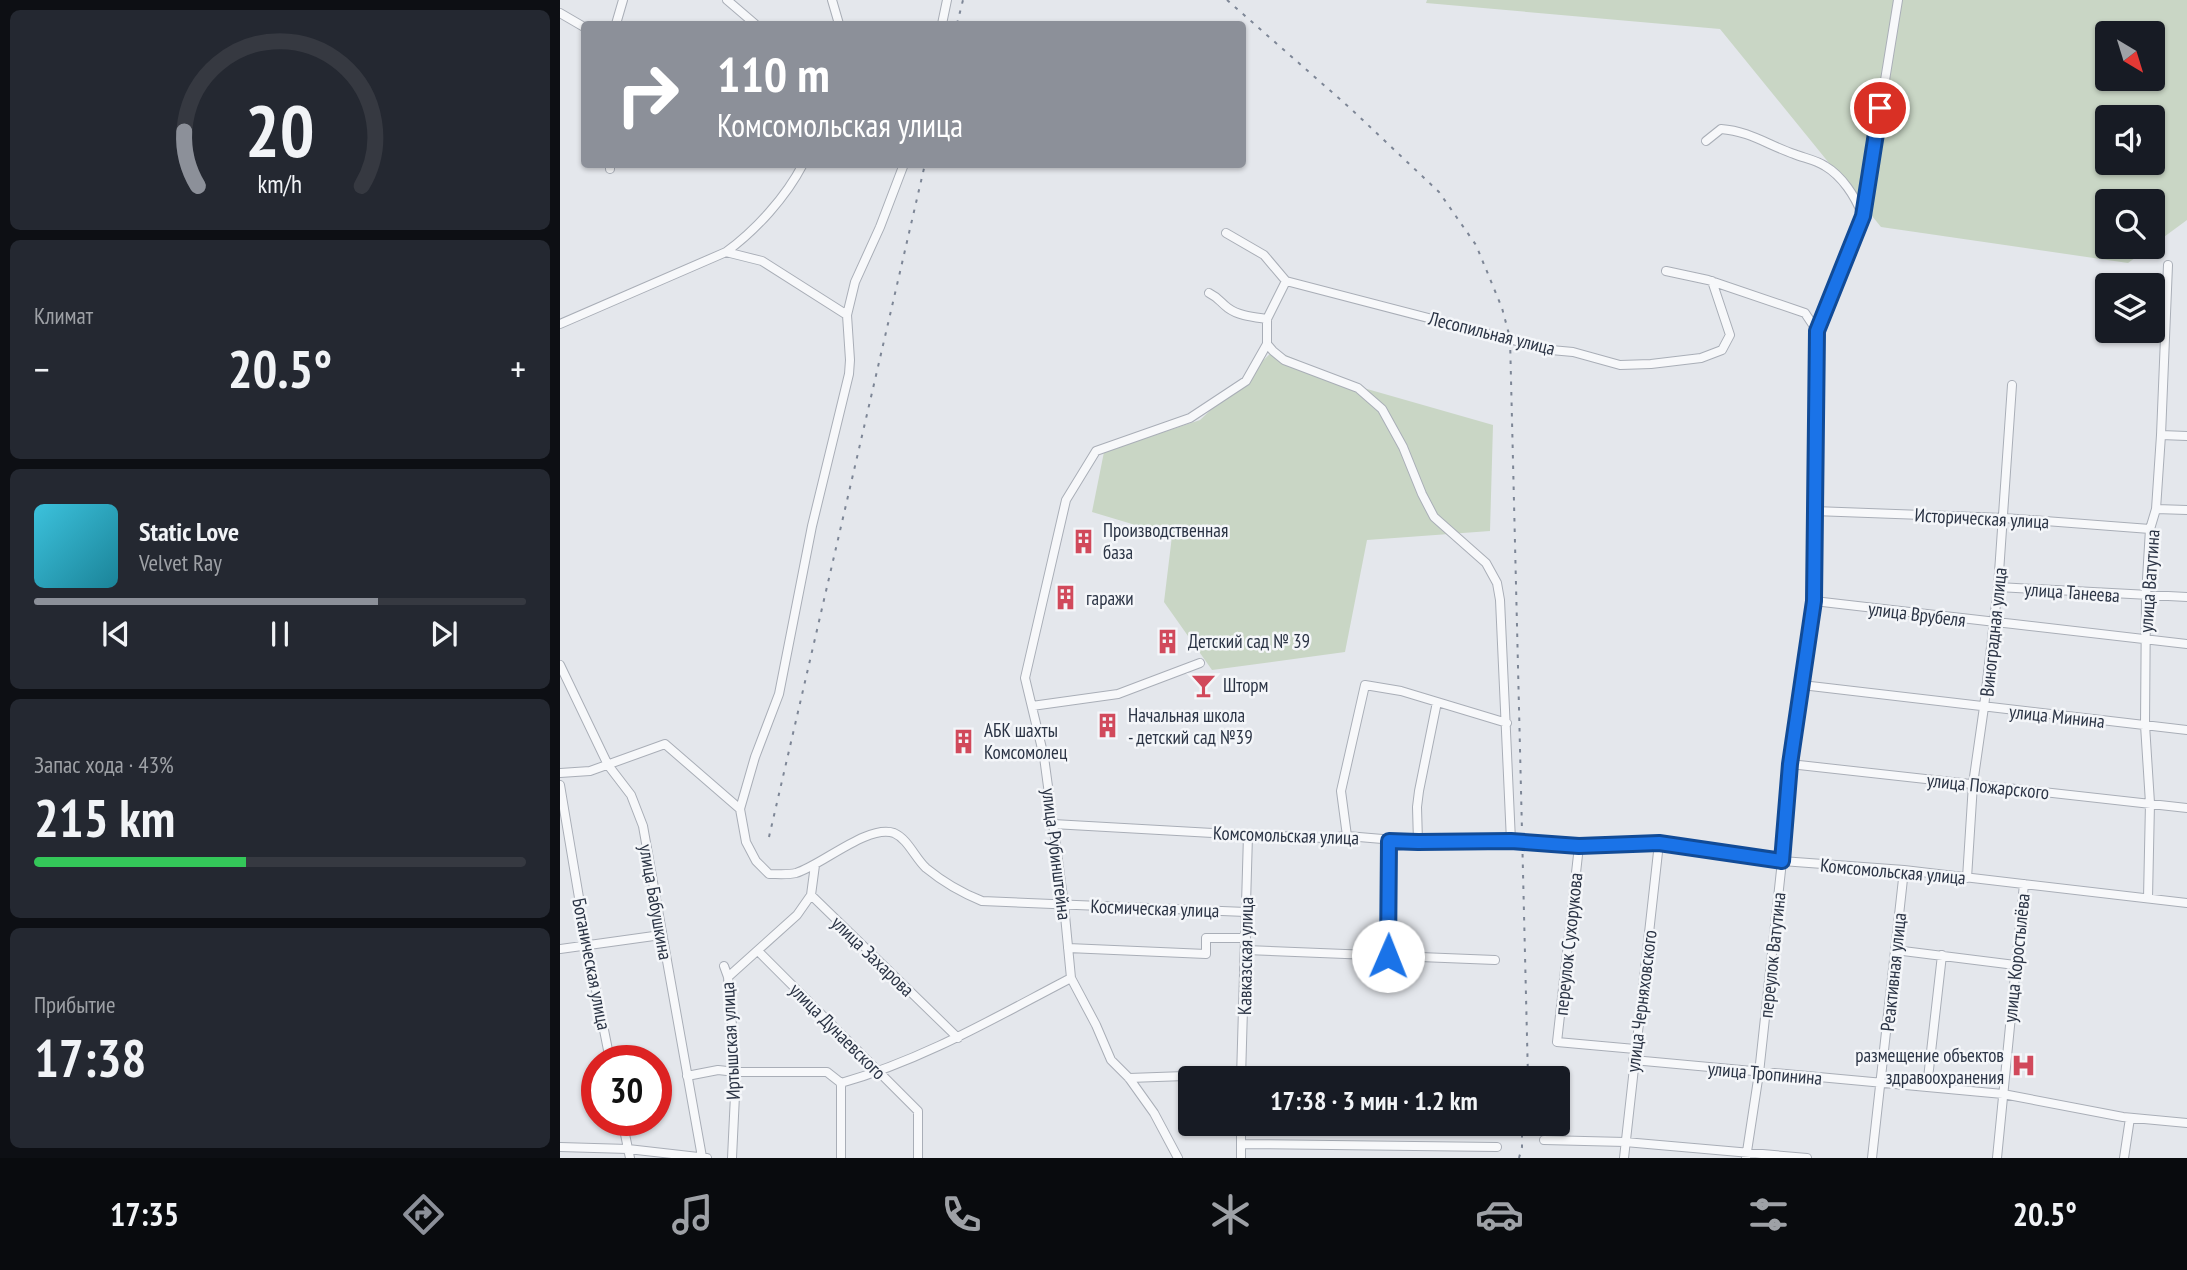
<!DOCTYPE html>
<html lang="ru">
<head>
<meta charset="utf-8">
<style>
	:root { --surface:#171b24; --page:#242831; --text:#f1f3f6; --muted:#9ea1a6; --line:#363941; --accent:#8c9099 }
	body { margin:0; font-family:"PT Sans Narrow",sans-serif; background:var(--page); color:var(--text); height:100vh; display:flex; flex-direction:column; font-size:26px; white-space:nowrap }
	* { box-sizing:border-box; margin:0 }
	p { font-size:23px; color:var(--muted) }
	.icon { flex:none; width:38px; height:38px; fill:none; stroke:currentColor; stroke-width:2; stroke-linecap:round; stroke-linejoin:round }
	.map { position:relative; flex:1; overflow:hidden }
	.panel { display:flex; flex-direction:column; gap:10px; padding:10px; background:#0d0f14; width:560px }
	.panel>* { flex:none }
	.hud { position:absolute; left:21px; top:21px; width:665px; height:147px; border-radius:7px; box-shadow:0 2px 5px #0004; background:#8c9099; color:#fff; overflow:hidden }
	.needle { width:46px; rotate:142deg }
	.tools { position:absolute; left:1535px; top:21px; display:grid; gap:14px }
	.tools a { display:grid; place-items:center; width:70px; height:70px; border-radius:7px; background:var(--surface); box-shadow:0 2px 5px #0004; font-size:35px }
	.speed { position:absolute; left:21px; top:1045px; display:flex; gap:14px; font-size:35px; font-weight:700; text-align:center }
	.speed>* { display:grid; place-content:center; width:91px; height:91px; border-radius:50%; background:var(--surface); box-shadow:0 2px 5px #0004; line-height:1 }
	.speed .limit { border:10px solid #d22; background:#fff; color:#111 }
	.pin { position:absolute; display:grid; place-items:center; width:60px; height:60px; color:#fff; margin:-30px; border:4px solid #fff; border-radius:50%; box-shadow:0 2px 7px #0007 }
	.me { position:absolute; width:77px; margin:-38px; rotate:1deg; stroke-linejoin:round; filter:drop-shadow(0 0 5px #0008) }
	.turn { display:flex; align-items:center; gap:24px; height:147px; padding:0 21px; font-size:32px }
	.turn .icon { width:91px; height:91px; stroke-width:2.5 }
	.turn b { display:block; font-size:49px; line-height:60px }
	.big { font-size:52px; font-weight:800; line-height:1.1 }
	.panel .card { flex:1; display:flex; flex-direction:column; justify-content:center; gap:10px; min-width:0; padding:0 24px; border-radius:10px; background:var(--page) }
	.panel .dial { align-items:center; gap:0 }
	.dial svg { height:182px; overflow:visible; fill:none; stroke:var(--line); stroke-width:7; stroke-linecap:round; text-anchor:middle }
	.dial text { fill:var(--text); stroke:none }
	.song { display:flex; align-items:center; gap:21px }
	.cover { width:84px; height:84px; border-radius:10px; background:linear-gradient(135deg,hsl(190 70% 55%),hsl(190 70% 35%)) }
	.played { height:7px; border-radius:4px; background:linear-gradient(90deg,var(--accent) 70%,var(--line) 70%) }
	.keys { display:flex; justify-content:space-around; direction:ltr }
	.heat { display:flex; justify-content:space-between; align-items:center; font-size:38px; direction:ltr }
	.charge { height:10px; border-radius:5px; background:linear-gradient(90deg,#34c759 43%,var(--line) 0) }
	.trip { position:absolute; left:618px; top:1066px; width:392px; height:70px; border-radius:7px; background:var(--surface); box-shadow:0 2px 5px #0004; font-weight:800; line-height:70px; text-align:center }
	.tabs { display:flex; height:112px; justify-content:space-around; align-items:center; background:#090b0e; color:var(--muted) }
	.tabs .icon { width:49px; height:49px }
	.tabs .selected { color:var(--accent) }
	.tabs b { font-size:32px; color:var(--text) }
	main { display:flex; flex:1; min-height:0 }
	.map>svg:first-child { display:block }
	.green { fill:#c9d6c5; fill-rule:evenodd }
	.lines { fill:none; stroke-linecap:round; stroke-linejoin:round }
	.street-casing { stroke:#a9aeb7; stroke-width:10 }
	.street { stroke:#f7f8fa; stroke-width:8 }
	.rail { stroke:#7d8696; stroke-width:2; stroke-dasharray:3.5 7; stroke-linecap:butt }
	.route-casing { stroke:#114b97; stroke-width:18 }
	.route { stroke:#1a73e8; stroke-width:12 }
	.labels { text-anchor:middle; stroke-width:5; stroke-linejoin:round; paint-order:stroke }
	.street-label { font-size:19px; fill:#2b3445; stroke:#f4f6f9 }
	.poi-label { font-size:19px; fill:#2b3445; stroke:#f4f6f9; text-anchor:start }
</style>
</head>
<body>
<main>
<section class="panel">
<div class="card dial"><svg viewBox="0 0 100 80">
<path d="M14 69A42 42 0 1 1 86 69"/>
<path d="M14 69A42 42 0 0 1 8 45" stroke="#8c9099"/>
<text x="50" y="56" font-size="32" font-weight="700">20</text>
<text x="50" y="72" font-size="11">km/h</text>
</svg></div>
<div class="card"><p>Климат</p>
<div class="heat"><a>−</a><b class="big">20.5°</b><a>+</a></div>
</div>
<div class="card">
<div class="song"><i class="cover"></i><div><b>Static Love</b><p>Velvet Ray</p></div></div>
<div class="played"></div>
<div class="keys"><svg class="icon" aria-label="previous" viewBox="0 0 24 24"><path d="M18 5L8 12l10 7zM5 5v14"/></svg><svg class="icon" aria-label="pause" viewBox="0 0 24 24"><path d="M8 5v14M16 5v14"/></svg><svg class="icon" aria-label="next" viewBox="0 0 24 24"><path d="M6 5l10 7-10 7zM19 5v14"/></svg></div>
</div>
<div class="card"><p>Запас хода · 43%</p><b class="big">215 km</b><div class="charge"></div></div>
<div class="card"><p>Прибытие</p><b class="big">17:38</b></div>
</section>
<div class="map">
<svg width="1627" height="1158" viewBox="0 0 1627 1158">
	<rect width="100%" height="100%" fill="#e4e7ec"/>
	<!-- green -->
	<path class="green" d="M867,0H1627V220L1593,245L1592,201H1547V247H1590L1568,263L1321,227L1160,29L866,3ZM1547,33H1592V79H1547ZM1547,117H1592V163H1547Z
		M714,350L800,387L933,425L930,531L807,540L785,652L652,670L604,602L612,536L532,512L544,452L640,420Z"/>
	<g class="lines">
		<defs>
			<path id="street" d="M167,0L195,24
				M272,0L279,24
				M0,13L24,27
				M56,24L63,0
				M382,24L387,0
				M1146,141L1161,129C1189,131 1208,145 1234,154C1244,158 1256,160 1265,166C1282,176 1295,196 1302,214
				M50,164V169
				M666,233L704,255L726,281L707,319
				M166,252C196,230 226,197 243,164
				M1106,271L1148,280L1245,313L1257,331
				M726,281L991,350L1013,352L1060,365L1091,364L1141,358L1162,350L1170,335L1152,281
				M649,293C659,298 660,302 668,308C679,316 693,317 707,319V344L713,351L724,360L798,388L822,409L843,447L862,494L874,517L926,563L937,583L940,600L951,841
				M287,315L295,282L320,227L344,164
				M0,324L166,252L202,261L287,315L290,360L289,374L252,526L219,694L195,757L180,809L186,842L196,861L209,874C218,874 228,875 236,873C262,865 308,824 334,833C348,839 355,858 366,868C383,882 402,893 422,901L686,912
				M1601,435L1627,436
				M1596,509L1627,510
				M1254,511L1444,518L1590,529
				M1438,587L1627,597
				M1254,601L1627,644
				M0,665L48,765L71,795L83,826L142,1157
				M1242,685L1627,730
				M472,706L558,694L640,663
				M1230,764L1627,808
				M0,773L30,771L105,744L180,809
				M0,785L27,945L50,1060
				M493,824L688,835L765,838L787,836L858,842L951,841L1019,846L1099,843L1222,861L1344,870L1627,903
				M787,836L781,791L805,685L841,691L947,723
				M858,842L857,807L859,791L877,702
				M1019,846L997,1042L1075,1049
				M255,865L251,895L398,1038
				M1407,878L1413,784L1424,707L1438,587L1452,385
				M1588,898L1590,803L1585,725L1586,596L1590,529L1596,509L1601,435L1608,265
				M508,948L646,954V938H686
				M0,949L101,935
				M686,950L935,960
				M1335,950L1455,965
				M198,951L358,1111V1158
				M828,956L829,841
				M164,966L168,977L176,1074L172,1158
				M168,977L237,915L251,895
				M1073,1060L1443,1094L1563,1117L1627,1123
				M127,1076L158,1070L176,1072H267L281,1083
				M569,1078L681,1074L759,1078
				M681,1078L688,835
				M281,1083C363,1060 436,1017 511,978
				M1367,1087L1382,955
				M62,1120L70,1158
				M984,1140L1065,1142L1247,1158
				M681,1144L937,1147
				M0,1147L68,1149L147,1158
				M281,1158V1083
				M618,1158L594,1113L569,1078L551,1060L536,1025L511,978L504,905L484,757L465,678L506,500L536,451L630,418L686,381L707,344
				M681,1158V1124
				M1064,1158L1099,843
				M1186,1158L1199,1073L1222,861L1230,764L1254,601L1257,331L1303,216L1338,0
				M1312,1158L1344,870
				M1437,1158L1464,884
				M1564,1158L1570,1118"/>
		</defs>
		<!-- street casing -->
		<use href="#street" class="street-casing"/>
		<!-- street -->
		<use href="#street" class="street"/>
		<!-- rail -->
		<path class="rail" d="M667,0L790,108L879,192L916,245L942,308L950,338L968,1078
			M397,24L403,0
			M209,837L365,164
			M959,1158L962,1147V1124"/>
	</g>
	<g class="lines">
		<defs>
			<path id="route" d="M828,956L829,841L858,842L951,841L1019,846L1099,843L1222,861L1230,764L1254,601L1257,331L1303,216L1320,108"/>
		</defs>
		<!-- route casing -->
		<use href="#route" class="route-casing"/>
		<!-- route -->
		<use href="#route" class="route"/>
	</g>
	<!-- icons -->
	<defs>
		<symbol id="building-bare" viewBox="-9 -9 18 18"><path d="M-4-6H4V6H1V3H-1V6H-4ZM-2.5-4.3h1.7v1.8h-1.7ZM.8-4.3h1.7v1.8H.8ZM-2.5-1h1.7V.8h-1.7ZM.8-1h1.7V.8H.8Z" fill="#d1495b" stroke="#f4f6f9" stroke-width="2.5" paint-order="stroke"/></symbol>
		<symbol id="bar-bare" viewBox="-9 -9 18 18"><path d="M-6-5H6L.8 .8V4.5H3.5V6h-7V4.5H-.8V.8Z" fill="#d1495b" stroke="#f4f6f9" stroke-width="2.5" paint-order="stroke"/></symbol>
		<symbol id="hospital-bare" viewBox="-9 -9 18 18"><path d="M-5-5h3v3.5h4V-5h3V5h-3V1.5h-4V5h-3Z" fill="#d1495b" stroke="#f4f6f9" stroke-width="2.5" paint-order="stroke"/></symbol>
	</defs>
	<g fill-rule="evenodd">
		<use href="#building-bare" x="506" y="524" width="35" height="35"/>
		<use href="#building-bare" x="488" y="580" width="35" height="35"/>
		<use href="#building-bare" x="590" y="624" width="35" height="35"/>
		<use href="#bar-bare" x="626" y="668" width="35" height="35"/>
		<use href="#building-bare" x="530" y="708" width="35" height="35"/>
		<use href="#building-bare" x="386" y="724" width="35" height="35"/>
		<use href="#hospital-bare" x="1446" y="1048" width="35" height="35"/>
	</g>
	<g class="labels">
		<!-- street labels -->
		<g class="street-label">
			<text transform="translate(932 333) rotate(14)" y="7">Лесопильная улица</text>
			<text transform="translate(1422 518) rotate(3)" y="7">Историческая улица</text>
			<text transform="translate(1589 581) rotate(-86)" y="7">улица Ватутина</text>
			<text transform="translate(1512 592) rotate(4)" y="7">улица Танеева</text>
			<text transform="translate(1357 614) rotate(7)" y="7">улица Врубеля</text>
			<text transform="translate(1433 632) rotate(-84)" y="7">Виноградная улица</text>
			<text transform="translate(1497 716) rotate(6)" y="7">улица Минина</text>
			<text transform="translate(1428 786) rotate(6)" y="7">улица Пожарского</text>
			<text transform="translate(726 835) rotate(2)" y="7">Комсомольская улица</text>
			<text transform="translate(497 854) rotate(83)" y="7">улица Рубинштейна</text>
			<text transform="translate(1333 871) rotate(5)" y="7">Комсомольская улица</text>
			<text transform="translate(96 902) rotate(80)" y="7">улица Бабушкина</text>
			<text transform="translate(595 908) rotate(2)" y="7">Космическая улица</text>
			<text transform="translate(1008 944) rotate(-84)" y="7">переулок Сухорукова</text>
			<text transform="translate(1212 955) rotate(-84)" y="7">переулок Ватутина</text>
			<text transform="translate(313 956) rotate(44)" y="7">улица Захарова</text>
			<text transform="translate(685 956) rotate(-89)" y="7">Кавказская улица</text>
			<text transform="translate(1456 958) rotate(-84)" y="7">улица Коростылёва</text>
			<text transform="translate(32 964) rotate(79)" y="7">Ботаническая улица</text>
			<text transform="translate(1333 972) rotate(-84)" y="7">Реактивная улица</text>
			<text transform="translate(1081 1001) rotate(-83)" y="7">улица Черняховского</text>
			<text transform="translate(278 1031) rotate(45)" y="7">улица Дунаевского</text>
			<text transform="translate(170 1041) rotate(-93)" y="7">Иртышская улица</text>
			<text transform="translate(1205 1073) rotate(5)" y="7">улица Тропинина</text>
		</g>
		<!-- poi labels -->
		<g class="poi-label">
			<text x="543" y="537">Производственная<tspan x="543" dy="22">база</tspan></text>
			<text x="526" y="605">гаражи</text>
			<text x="628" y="648">Детский сад № 39</text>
			<text x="663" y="692">Шторм</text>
			<text x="568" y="722">Начальная школа<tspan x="568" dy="22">- детский сад №39</tspan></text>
			<text x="424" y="737">АБК шахты<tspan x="424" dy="22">Комсомолец</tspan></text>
			<text x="1444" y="1062" text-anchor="end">размещение объектов<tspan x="1444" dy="22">здравоохранения</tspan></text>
		</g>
	</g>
</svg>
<div class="tools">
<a><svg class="needle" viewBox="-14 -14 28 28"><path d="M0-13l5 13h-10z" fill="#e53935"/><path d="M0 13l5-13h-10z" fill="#9ea1a6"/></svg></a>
<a><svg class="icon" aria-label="sound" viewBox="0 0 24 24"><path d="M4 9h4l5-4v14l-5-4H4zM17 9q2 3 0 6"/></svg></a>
<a><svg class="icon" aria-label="search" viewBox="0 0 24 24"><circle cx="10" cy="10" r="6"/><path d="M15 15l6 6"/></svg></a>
<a><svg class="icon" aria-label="layers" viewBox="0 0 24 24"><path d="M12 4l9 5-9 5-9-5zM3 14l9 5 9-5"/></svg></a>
</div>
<div class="speed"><div class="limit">30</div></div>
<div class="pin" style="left:1320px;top:108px;background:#d93025"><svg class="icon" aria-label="arrive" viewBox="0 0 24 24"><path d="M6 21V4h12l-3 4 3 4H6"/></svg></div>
<svg class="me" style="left:828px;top:956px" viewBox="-20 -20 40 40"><circle r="19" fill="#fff"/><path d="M0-13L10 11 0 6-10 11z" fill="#1a73e8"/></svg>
<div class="trip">17:38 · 3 мин · 1.2 km</div>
<div class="hud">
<div class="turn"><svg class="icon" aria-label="right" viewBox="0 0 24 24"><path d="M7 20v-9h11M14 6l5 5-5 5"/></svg><div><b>110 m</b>Комсомольская улица</div></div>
</div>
</div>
</main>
<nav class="tabs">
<b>17:35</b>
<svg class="icon selected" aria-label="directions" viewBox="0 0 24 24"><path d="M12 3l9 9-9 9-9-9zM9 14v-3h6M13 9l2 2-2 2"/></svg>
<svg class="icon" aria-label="music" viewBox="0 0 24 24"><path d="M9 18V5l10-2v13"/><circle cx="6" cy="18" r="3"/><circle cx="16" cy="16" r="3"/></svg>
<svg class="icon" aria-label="phone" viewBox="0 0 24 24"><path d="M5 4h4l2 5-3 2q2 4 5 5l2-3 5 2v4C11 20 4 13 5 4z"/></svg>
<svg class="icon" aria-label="climate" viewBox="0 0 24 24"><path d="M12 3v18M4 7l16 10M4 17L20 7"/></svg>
<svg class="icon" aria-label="car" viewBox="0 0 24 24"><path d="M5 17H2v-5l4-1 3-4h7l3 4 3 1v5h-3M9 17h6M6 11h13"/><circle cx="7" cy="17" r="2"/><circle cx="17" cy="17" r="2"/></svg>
<svg class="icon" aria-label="filters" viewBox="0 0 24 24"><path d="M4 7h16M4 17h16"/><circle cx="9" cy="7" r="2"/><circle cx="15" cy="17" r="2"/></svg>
<b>20.5°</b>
</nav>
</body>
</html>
